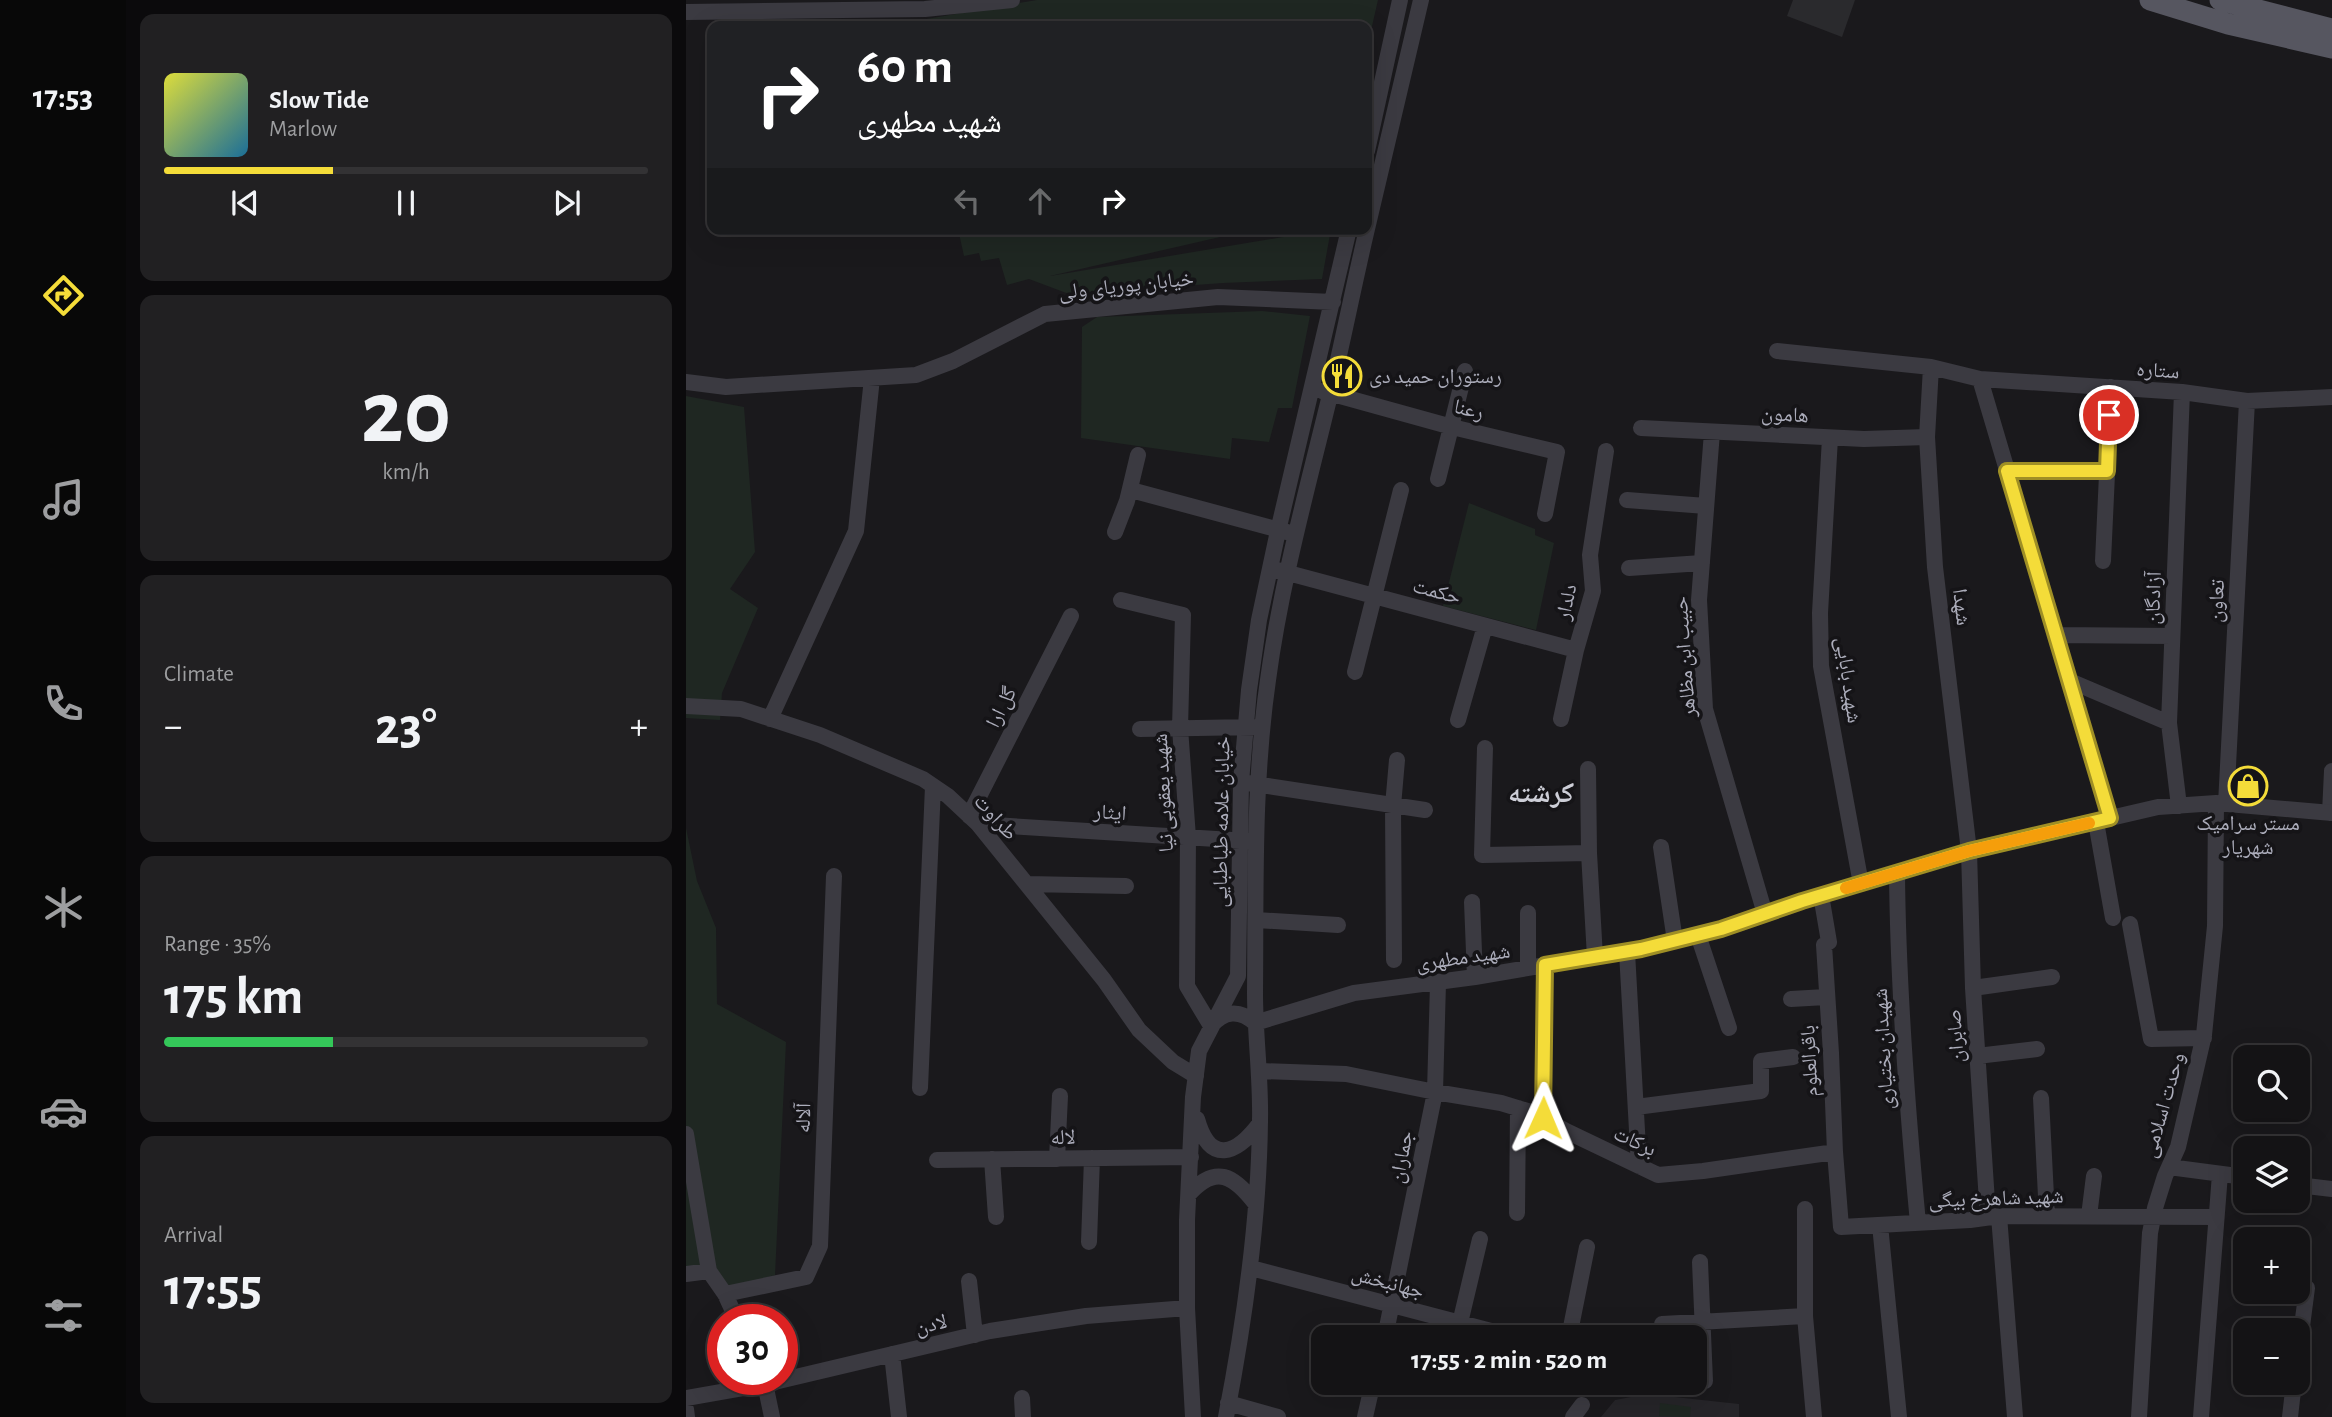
<!DOCTYPE html>
<html lang="en">
<head>
<meta charset="utf-8">
<style>
	:root { --surface:#141315; --page:#212022; --text:#f1f3f6; --muted:#9d9ea0; --line:#333234; --accent:#f4dc39 }
	body { margin:0; font-family:"Alegreya Sans","Noto Naskh Arabic",sans-serif; background:var(--page); color:var(--text); height:100vh; display:flex; flex-direction:column; font-size:26px; white-space:nowrap }
	* { box-sizing:border-box; margin:0 }
	p { font-size:23px; color:var(--muted) }
	.icon { flex:none; width:38px; height:38px; fill:none; stroke:currentColor; stroke-width:2; stroke-linecap:round; stroke-linejoin:round }
	.map { position:relative; flex:1; overflow:hidden }
	.side { display:flex; flex-direction:column; gap:14px; padding:14px; background:#0b0a0c; width:560px }
	.side>* { flex:none }
	.hud { position:absolute; left:21px; top:21px; width:665px; height:214px; border-radius:14px; box-shadow:0 7px 28px #0002,0 0 0 2px var(--line); background:#202124; color:#fff; overflow:hidden }
	.buttons { position:absolute; left:1547px; top:1045px; display:grid; gap:14px }
	.buttons a { display:grid; place-items:center; width:77px; height:77px; border-radius:14px; background:var(--surface); box-shadow:0 7px 28px #0002,0 0 0 2px var(--line); font-size:35px }
	.speed { position:absolute; left:21px; top:1304px; display:flex; gap:14px; font-size:35px; font-weight:700; text-align:center }
	.speed>* { display:grid; place-content:center; width:91px; height:91px; border-radius:50%; background:var(--surface); box-shadow:0 7px 28px #0002,0 0 0 2px var(--line); line-height:1 }
	.speed .limit { border:10px solid #d22; background:#fff; color:#111 }
	.pin { position:absolute; display:grid; place-items:center; width:60px; height:60px; color:#fff; margin:-30px; border:4px solid #fff; border-radius:50%; box-shadow:0 2px 7px #0007 }
	.me { position:absolute; width:77px; margin:-38px; rotate:1deg; stroke-linejoin:round; filter:drop-shadow(0 0 5px #0008) }
	.turn { display:flex; align-items:center; gap:24px; height:147px; padding:0 35px; font-size:32px }
	.turn .icon { width:91px; height:91px; stroke-width:2.5 }
	.turn b { display:block; font-size:49px; line-height:60px }
	.lanes { display:flex; align-items:center; height:66px; padding:0 35px; background:#0003; justify-content:center; gap:35px; direction:ltr }
	.lanes .off { opacity:.35 }
	.big { font-size:52px; font-weight:700; line-height:1.1 }
	.side .tile { flex:1; display:flex; flex-direction:column; justify-content:center; gap:10px; min-width:0; padding:0 24px; border-radius:14px; background:var(--page) }
	.side .dial { align-items:center; gap:0 }
	.dial b { font-size:91px; line-height:1 }
	.song { display:flex; align-items:center; gap:21px }
	.cover { width:84px; height:84px; border-radius:10px; background:linear-gradient(135deg,hsl(60 70% 55%),hsl(200 70% 35%)) }
	.played { height:7px; border-radius:4px; background:linear-gradient(90deg,var(--accent) 35%,var(--line) 35%) }
	.keys { display:flex; justify-content:space-around; direction:ltr }
	.heat { display:flex; justify-content:space-between; align-items:center; font-size:38px; direction:ltr }
	.charge { height:10px; border-radius:5px; background:linear-gradient(90deg,#34c759 35%,var(--line) 0) }
	.trip { position:absolute; left:625px; top:1325px; width:396px; height:70px; border-radius:14px; background:var(--surface); box-shadow:0 7px 28px #0002,0 0 0 2px var(--line); font-weight:700; line-height:70px; text-align:center }
	main { display:flex; flex:1; min-height:0 }
	.tab-bar { display:flex; flex-direction:column; width:126px; justify-content:space-around; align-items:center; background:#080808; color:var(--muted) }
	.tab-bar .icon { width:49px; height:49px }
	.tab-bar .active { color:var(--accent) }
	.tab-bar b { font-size:32px; color:var(--text) }
	.map>svg:first-child { display:block }
	.built { fill:#262529 }
	.green { fill:#1f2722 }
	.building { fill:#2a2a2d }
	.lines { fill:none; stroke-linecap:round; stroke-linejoin:round }
	.minor { stroke:#3b3a41; stroke-width:16 }
	.major { stroke:#565660; stroke-width:21 }
	.route-casing { stroke:#9f8f25; stroke-width:18 }
	.route { stroke:#f4dc39; stroke-width:12 }
	.slow { stroke:#f59e0b; stroke-width:12 }
	.labels { text-anchor:middle; stroke-width:7; stroke-linejoin:round; paint-order:stroke }
	.street-label { font-size:21px; fill:#acadbb; stroke:#151417 }
	.poi-label { font-size:21px; fill:#acadbb; stroke:#151417; text-anchor:start }
	.district-label { font-size:28px; font-weight:bold; fill:#cdced7; stroke:#151417 }
</style>
</head>
<body>
<main>
<nav class="tab-bar">
<b>17:53</b>
<svg class="icon active" aria-label="directions" viewBox="0 0 24 24"><path d="M12 3l9 9-9 9-9-9zM9 14v-3h6M13 9l2 2-2 2"/></svg>
<svg class="icon" aria-label="music" viewBox="0 0 24 24"><path d="M9 18V5l10-2v13"/><circle cx="6" cy="18" r="3"/><circle cx="16" cy="16" r="3"/></svg>
<svg class="icon" aria-label="phone" viewBox="0 0 24 24"><path d="M5 4h4l2 5-3 2q2 4 5 5l2-3 5 2v4C11 20 4 13 5 4z"/></svg>
<svg class="icon" aria-label="climate" viewBox="0 0 24 24"><path d="M12 3v18M4 7l16 10M4 17L20 7"/></svg>
<svg class="icon" aria-label="car" viewBox="0 0 24 24"><path d="M5 17H2v-5l4-1 3-4h7l3 4 3 1v5h-3M9 17h6M6 11h13"/><circle cx="7" cy="17" r="2"/><circle cx="17" cy="17" r="2"/></svg>
<svg class="icon" aria-label="filters" viewBox="0 0 24 24"><path d="M4 7h16M4 17h16"/><circle cx="9" cy="7" r="2"/><circle cx="15" cy="17" r="2"/></svg>
</nav>
<section class="side">
<div class="tile">
<div class="song"><i class="cover"></i><div><b>Slow Tide</b><p>Marlow</p></div></div>
<div class="played"></div>
<div class="keys"><svg class="icon" aria-label="previous" viewBox="0 0 24 24"><path d="M18 5L8 12l10 7zM5 5v14"/></svg><svg class="icon" aria-label="pause" viewBox="0 0 24 24"><path d="M8 5v14M16 5v14"/></svg><svg class="icon" aria-label="next" viewBox="0 0 24 24"><path d="M6 5l10 7-10 7zM19 5v14"/></svg></div>
</div>
<div class="tile dial"><b>20</b><p>km/h</p></div>
<div class="tile"><p>Climate</p>
<div class="heat"><a>−</a><b class="big">23°</b><a>+</a></div>
</div>
<div class="tile"><p>Range · 35%</p><b class="big">175 km</b><div class="charge"></div></div>
<div class="tile"><p>Arrival</p><b class="big">17:55</b></div>
</section>
<div class="map">
<svg width="1646" height="1417" viewBox="0 0 1646 1417">
	<rect width="100%" height="100%" fill="#1a191c"/>
	<!-- built -->
	<path class="built" d="M961,1394L1053,1404V1417H915L929,1400Z"/>
	<!-- green -->
	<path class="green" d="M351,0H692L681,48V26H224L223,22Z
		M272,229H569L364,276L645,229L636,279L537,283L383,294L343,279L321,285L313,258L295,261L293,253L278,256Z
		M576,311L624,316L606,408H592L583,442L546,438L544,459L395,438L396,327L411,317Z
		M0,396L58,407L69,552L44,589L72,608L36,693L34,720L0,718Z
		M783,503L849,529V535L868,543L850,630L757,606Z
		M0,828L11,881L30,928L31,1004L100,1042L89,1275L41,1289L0,1270Z
		M974,1403L1005,1407L1004,1417L973,1416Z"/>
	<!-- building -->
	<path class="building" d="M1107,0H1169L1156,37L1101,16Z"/>
	<g class="lines">
		<!-- minor -->
		<path class="minor" d="M0,12L239,9L326,0
			M681,151L714,0
			M681,229L735,0
			M1091,351L1245,367L1294,379L1496,392L1561,401L1646,397
			M1245,367L1241,437L1249,567L1283,851L1287,988L1302,1217
			M1294,379L1424,818
			M0,382L40,387L230,375L267,361L359,314L532,297L647,302
			M636,391L766,427L871,452L859,514
			M955,428L1178,439L1241,437
			M1026,432L1013,600L1019,709L1079,914
			M1144,438L1134,613L1135,666L1175,884
			M1321,471H1421
			M752,479L779,371
			M445,490L601,532
			M941,500L1020,506
			M429,532L441,501L452,455
			M1417,561L1425,387
			M943,568L1016,563
			M591,570L890,650
			M435,600L497,615L494,728L502,837L501,986L525,1026C538,1011 553,1009 569,1023L668,993L789,977L955,949L1035,929L1116,901L1287,850L1472,807L1530,803L1646,813
			M1370,635L1486,636
			M669,672L715,490
			M1384,681L1483,723
			M0,706L55,709L134,735L237,779L262,796L292,824L418,980L453,1030L487,1062L510,1076
			M84,719L170,531L186,378
			M875,719L890,650L907,591L904,555L920,451
			M772,720L799,626
			M454,729L567,727
			M799,748L796,855L903,853
			M902,769L903,853L909,957
			M562,783L739,810
			M1540,804L1561,401
			M1493,806L1483,723L1496,392
			M1644,813L1646,771
			M283,816L385,616
			M1410,822L1427,918
			M292,824L562,841
			M975,847L989,941
			M1211,873C1212,990 1221,1106 1232,1223
			M341,884L440,886
			M1135,895L1143,942L1138,945L1145,1053L1149,1152L1155,1227L1284,1220L1313,1216L1530,1217
			M786,902L789,977
			M570,920L652,925
			M1444,924L1465,1039L1518,1038
			M1012,935L1043,1028
			M941,952L953,1166
			M708,960L707,806L711,760
			M842,968V913
			M1287,988L1366,977
			M1105,999L1140,997
			M1291,1056L1351,1049
			M575,1071L660,1074L749,1092L815,1103L848,1113L880,1131L972,1175L1017,1171L1149,1152
			M234,1088L247,786
			M1355,1098L1361,1216
			M950,1107L1075,1091V1061L1107,1057
			M857,1118L859,965
			M511,1119C524,1165 550,1155 574,1123
			M0,1134L23,1271
			M306,1159L310,1217
			M371,1159L374,1096
			M251,1160L505,1157
			M1483,1167L1559,1177
			M1612,1185L1646,1189
			M503,1194C530,1164 548,1176 569,1203
			M1119,1209V1316L1128,1417
			M831,1213L832,1108
			M1313,1216L1329,1417
			M1403,1216L1408,1176
			M1194,1225L1213,1417
			M403,1242L406,1158
			M1014,1262L1019,1381
			M565,1268L828,1337
			M0,1274L23,1271L39,1294L51,1320
			M283,1281L289,1335
			M39,1294L120,1277L134,1246L148,876
			M774,1323L794,1239
			M976,1324L1119,1316
			M699,1337L749,1092L752,983
			M883,1337L901,1247
			M206,1354L213,1417
			M1612,1357L1621,1288
			M78,1379L86,1417
			M0,1398L80,1384L304,1331L400,1316L501,1308
			M336,1398L337,1417
			M542,1403L592,1417
			M0,1409L1,1417
			M507,1417L501,1308V1220L507,1097L513,1051L552,976L555,782L563,690L573,620L592,531L663,229
			M540,1417C559,1319 573,1221 574,1121C575,1078 569,1036 569,993C570,889 567,784 582,680C595,583 621,490 644,395C657,340 668,284 681,229
			M679,1417L687,1382
			M887,1417L896,1405
			M1453,1417L1464,1233L1469,1208L1479,1176L1492,1147L1518,1035L1529,926L1530,803
			M1515,1417L1534,1174
			M1604,1417L1608,1382"/>
		<!-- major -->
		<path class="major" d="M1464,0L1542,24L1646,48
			M1534,0L1646,29"/>
	</g>
	<g class="lines">
		<defs>
			<path id="route" d="M857,1118L859,965L955,949L1035,929L1116,901L1283,851L1424,818L1321,471H1421L1423,415"/>
		</defs>
		<!-- route casing -->
		<use href="#route" class="route-casing"/>
		<!-- route -->
		<use href="#route" class="route"/>
		<!-- slow -->
		<path class="slow" d="M1160,888L1283,851L1403,823"/>
	</g>
	<!-- icons -->
	<defs>
		<symbol id="restaurant-ring" viewBox="-11 -11 22 22"><circle r="9.5" fill="#151417" stroke="#f4dc39" stroke-width="1.5"/><path d="M-5-6h1v4h1v-4h1v4h1v-4h1v5L-1.5 .5V6h-2V.5L-5-1ZM5-6V6H3V1.5H1.5Q1.5-4 5-6Z" fill="#f4dc39"/></symbol>
		<symbol id="shop-ring" viewBox="-11 -11 22 22"><circle r="9.5" fill="#151417" stroke="#f4dc39" stroke-width="1.5"/><path d="M-5-2.5h2.3a2.7 3.5 0 0 1 5.4 0H5L5.5 6h-11ZM-1.5-2.5h3a1.5 2.3 0 0 0-3 0Z" fill="#f4dc39"/></symbol>
	</defs>
	<g fill-rule="evenodd">
		<use href="#restaurant-ring" x="634" y="354" width="44" height="44"/>
		<use href="#shop-ring" x="1540" y="764" width="44" height="44"/>
	</g>
	<g class="labels">
		<!-- street labels -->
		<g class="street-label">
			<text transform="translate(440 285) rotate(-6)" y="7">خیابان پوریای ولی</text>
			<text transform="translate(1472 370) rotate(4)" y="7">ستاره</text>
			<text transform="translate(783 409) rotate(14)" y="7">رعنا</text>
			<text transform="translate(1099 414) rotate(3)" y="7">هامون</text>
			<text transform="translate(751 591) rotate(15)" y="7">حکمت</text>
			<text transform="translate(1467 598) rotate(-88)" y="7">آزادگان</text>
			<text transform="translate(1530 601) rotate(-87)" y="7">تعاون</text>
			<text transform="translate(880 602) rotate(-78)" y="7">دلدار</text>
			<text transform="translate(1276 607) rotate(83)" y="7">شهدا</text>
			<text transform="translate(998 657) rotate(-94)" y="7">حبیب ابن مظاهر</text>
			<text transform="translate(1163 680) rotate(82)" y="7">شهید بابایی</text>
			<text transform="translate(315 707) rotate(-63)" y="7">گل ارا</text>
			<text transform="translate(477 793) rotate(-93)" y="7">شهید یعقوبی نیا</text>
			<text transform="translate(424 812) rotate(4)" y="7">ایثار</text>
			<text transform="translate(310 817) rotate(48)" y="7">طراوت</text>
			<text transform="translate(535 822) rotate(-89)" y="7">خیابان علامه طباطبایی</text>
			<text transform="translate(777 957) rotate(-8)" y="7">شهید مطهری</text>
			<text transform="translate(1269 1036) rotate(-94)" y="7">صابران</text>
			<text transform="translate(1197 1049) rotate(-93)" y="7">شهیدان بختیاری</text>
			<text transform="translate(1123 1061) rotate(-93)" y="7">باقرالعلوم</text>
			<text transform="translate(1477 1105) rotate(-74)" y="7">وحدت اسلامی</text>
			<text transform="translate(117 1118) rotate(-88)" y="7">آلاله</text>
			<text transform="translate(377 1137) rotate(-1)" y="7">لاله</text>
			<text transform="translate(949 1141) rotate(25)" y="7">برکات</text>
			<text transform="translate(715 1157) rotate(-79)" y="7">جماران</text>
			<text transform="translate(1310 1198) rotate(-2)" y="7">شهید شاهرخ بیگی</text>
			<text transform="translate(702 1282) rotate(15)" y="7">جهانبخش</text>
			<text transform="translate(245 1324) rotate(-13)" y="7">لادن</text>
		</g>
		<!-- poi labels -->
		<g class="poi-label">
			<text x="683" y="383">رستوران حمید دی</text>
			<text x="1562" y="830" text-anchor="middle">مستر سرامیک<tspan x="1562" dy="24">شهریار</tspan></text>
		</g>
		<!-- district labels -->
		<g class="district-label">
			<text x="855" y="802">کرشته</text>
		</g>
	</g>
</svg>
<div class="buttons">
<a><svg class="icon" aria-label="search" viewBox="0 0 24 24"><circle cx="10" cy="10" r="6"/><path d="M15 15l6 6"/></svg></a>
<a><svg class="icon" aria-label="layers" viewBox="0 0 24 24"><path d="M12 4l9 5-9 5-9-5zM3 14l9 5 9-5"/></svg></a>
<a>+</a>
<a>−</a>
</div>
<div class="speed"><div class="limit">30</div></div>
<div class="pin" style="left:1423px;top:415px;background:#d93025"><svg class="icon" aria-label="arrive" viewBox="0 0 24 24"><path d="M6 21V4h12l-3 4 3 4H6"/></svg></div>
<svg class="me" style="left:857px;top:1118px" viewBox="-20 -20 40 40"><path d="M0-17L14 15 0 8-14 15z" fill="#f4dc39" stroke="#fff" stroke-width="4"/></svg>
<div class="trip">17:55 · 2 min · 520 m</div>
<div class="hud">
<div class="turn"><svg class="icon" aria-label="right" viewBox="0 0 24 24"><path d="M7 20v-9h11M14 6l5 5-5 5"/></svg><div><b>60 m</b>شهید مطهری</div></div>
<div class="lanes"><svg class="icon off" aria-label="left" viewBox="0 0 24 24"><path d="M17 20v-9H6M10 6l-5 5 5 5"/></svg><svg class="icon off" aria-label="ahead" viewBox="0 0 24 24"><path d="M12 20V5M6 11l6-6 6 6"/></svg><svg class="icon" aria-label="right" viewBox="0 0 24 24"><path d="M7 20v-9h11M14 6l5 5-5 5"/></svg></div>
</div>
</div>
</main>
</body>
</html>
